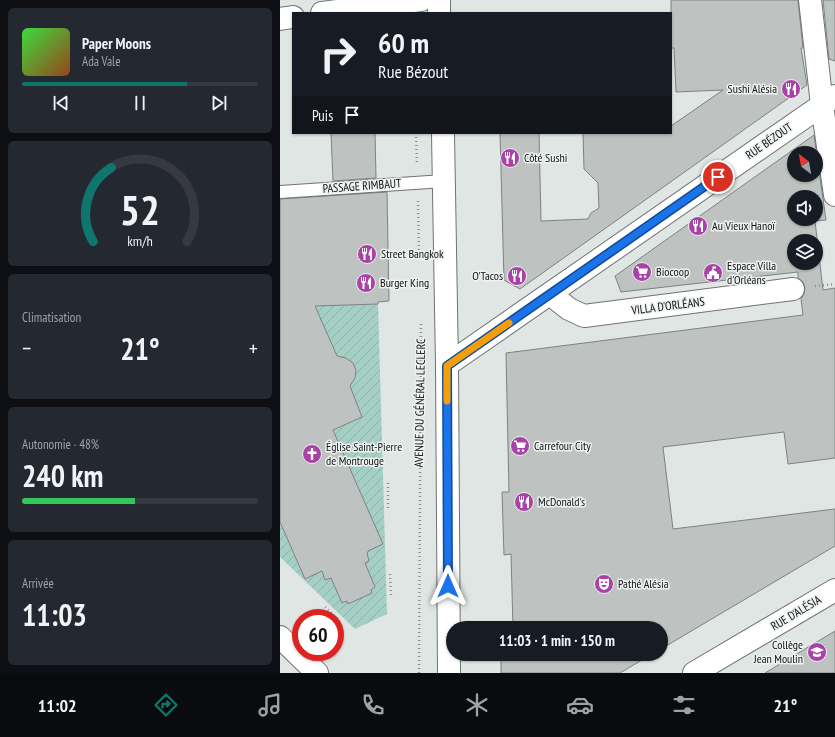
<!DOCTYPE html>
<html lang="fr">
<head>
<meta charset="utf-8">
<style>
	:root { --surface:#171b24; --page:#242831; --text:#f1f3f6; --muted:#9ea1a6; --line:#363941; --accent:#0f766e }
	body { margin:0; font-family:"PT Sans Narrow",sans-serif; background:var(--page); color:var(--text); height:100vh; display:flex; flex-direction:column; font-size:15px; white-space:nowrap }
	* { box-sizing:border-box; margin:0 }
	p { font-size:13px; color:var(--muted) }
	.icon { flex:none; width:22px; height:22px; fill:none; stroke:currentColor; stroke-width:2; stroke-linecap:round; stroke-linejoin:round }
	.map { position:relative; flex:1; overflow:hidden }
	.details { display:flex; flex-direction:column; gap:8px; padding:8px; background:#0d0f14; width:280px }
	.details>* { flex:none }
	.top-card { position:absolute; left:12px; top:12px; width:380px; height:122px; border-radius:0px; box-shadow:0 1px 3px #0004; background:#171b24; color:var(--text); overflow:hidden }
	.needle { width:26px; rotate:329deg }
	.fabs { position:absolute; left:507px; top:146px; display:grid; gap:8px }
	.fabs a { display:grid; place-items:center; width:36px; height:36px; border-radius:50%; background:var(--surface); box-shadow:0 1px 3px #0004; font-size:20px }
	.speed { position:absolute; left:12px; top:609px; display:flex; gap:8px; font-size:20px; font-weight:700; text-align:center }
	.speed>* { display:grid; place-content:center; width:52px; height:52px; border-radius:50%; background:var(--surface); box-shadow:0 1px 3px #0004; line-height:1 }
	.speed .limit { border:6px solid #d22; background:#fff; color:#111 }
	.pin { position:absolute; display:grid; place-items:center; width:34px; height:34px; color:#fff; margin:-17px; border:2px solid #fff; border-radius:50%; box-shadow:0 1px 4px #0007 }
	.me { position:absolute; width:44px; margin:-22px; rotate:0deg; stroke-linejoin:round; filter:drop-shadow(0 0 3px #0008) }
	.turn { display:flex; align-items:center; gap:14px; height:84px; padding:0 20px; font-size:18px }
	.turn .icon { width:52px; height:52px; stroke-width:2.5 }
	.turn b { display:block; font-size:28px; line-height:34px }
	.then { display:flex; align-items:center; height:38px; padding:0 20px; background:#0003; gap:8px; font-size:15px }
	.big { font-size:30px; font-weight:700; line-height:1.1 }
	.details .card { flex:1; display:flex; flex-direction:column; justify-content:center; gap:6px; min-width:0; padding:0 14px; border-radius:6px; background:var(--page) }
	.details .dial { align-items:center; gap:0 }
	.dial svg { height:104px; overflow:visible; fill:none; stroke:var(--line); stroke-width:7; stroke-linecap:round; text-anchor:middle }
	.dial text { fill:var(--text); stroke:none }
	.song { display:flex; align-items:center; gap:12px }
	.cover { width:48px; height:48px; border-radius:6px; background:linear-gradient(135deg,hsl(120 70% 55%),hsl(20 70% 35%)) }
	.played { height:4px; border-radius:2px; background:linear-gradient(90deg,var(--accent) 70%,var(--line) 70%) }
	.keys { display:flex; justify-content:space-around; direction:ltr }
	.heat { display:flex; justify-content:space-between; align-items:center; font-size:22px; direction:ltr }
	.charge { height:6px; border-radius:3px; background:linear-gradient(90deg,#34c759 48%,var(--line) 0) }
	.trip { position:absolute; left:166px; top:621px; width:222px; height:40px; border-radius:20px; background:var(--surface); box-shadow:0 1px 3px #0004; font-weight:700; line-height:40px; text-align:center }
	.menu { display:flex; height:64px; justify-content:space-around; align-items:center; background:#090b0e; color:var(--muted) }
	.menu .icon { width:28px; height:28px }
	.menu .selected { color:var(--accent) }
	.menu b { font-size:18px; color:var(--text) }
	main { display:flex; flex:1; min-height:0 }
	.map>svg:first-child { display:block }
	.garden { fill:url(#garden-furrows) }
	.building { fill:#bec3c1; stroke:#7d8281; fill-rule:evenodd }
	.lines { fill:none; stroke-linecap:round; stroke-linejoin:round }
	.service-casing { stroke:#6f7372; stroke-width:14 }
	.minor-casing { stroke:#6f7372; stroke-width:24 }
	.secondary-casing { stroke:#6f7372; stroke-width:24 }
	.primary-casing { stroke:#6f7372; stroke-width:24 }
	.path { stroke:#8d9190; stroke-width:2.5; stroke-dasharray:1 3; stroke-linecap:butt }
	.service { stroke:#fff; stroke-width:12 }
	.minor { stroke:#fff; stroke-width:22 }
	.secondary { stroke:#fff; stroke-width:22 }
	.primary { stroke:#fff; stroke-width:22 }
	.route-casing { stroke:#114b97; stroke-width:10 }
	.route { stroke:#1a73e8; stroke-width:7 }
	.slow { stroke:#f59e0b; stroke-width:7 }
	.labels { text-anchor:middle; stroke-width:3; stroke-linejoin:round; paint-order:stroke }
	.poi-label { font-size:12px; fill:#0f1110; stroke:#eef3f2; text-anchor:start }
	.street-label { font-size:12px; fill:#0f1110; stroke:#eef3f2 }
</style>
</head>
<body>
<main>
<section class="details">
<div class="card">
<div class="song"><i class="cover"></i><div><b>Paper Moons</b><p>Ada Vale</p></div></div>
<div class="played"></div>
<div class="keys"><svg class="icon" aria-label="previous" viewBox="0 0 24 24"><path d="M18 5L8 12l10 7zM5 5v14"/></svg><svg class="icon" aria-label="pause" viewBox="0 0 24 24"><path d="M8 5v14M16 5v14"/></svg><svg class="icon" aria-label="next" viewBox="0 0 24 24"><path d="M6 5l10 7-10 7zM19 5v14"/></svg></div>
</div>
<div class="card dial"><svg viewBox="0 0 100 80">
<path d="M14 69A42 42 0 1 1 86 69"/>
<path d="M14 69A42 42 0 0 1 28 12" stroke="#0f766e"/>
<text x="50" y="56" font-size="32" font-weight="700">52</text>
<text x="50" y="72" font-size="11">km/h</text>
</svg></div>
<div class="card"><p>Climatisation</p>
<div class="heat"><a>−</a><b class="big">21°</b><a>+</a></div>
</div>
<div class="card"><p>Autonomie · 48%</p><b class="big">240 km</b><div class="charge"></div></div>
<div class="card"><p>Arrivée</p><b class="big">11:03</b></div>
</section>
<div class="map">
<svg width="555" height="673" viewBox="0 0 555 673">
	<defs>
		<pattern id="garden-furrows" width="10" height="10" patternUnits="userSpaceOnUse"><rect width="10" height="10" fill="#a5cfc5"/><path d="M-1 1l2-2M0 10L10 0M9 11l2-2" fill="none" stroke="#8db1a8"/></pattern>
	</defs>
	<rect width="100%" height="100%" fill="#e0e6e4"/>
	<!-- garden -->
	<path class="garden" d="M98,304L107,614L75,629L0,557V307Z"/>
	<!-- building -->
	<path class="building" d="M391,0H518L523,48H521L527,85L240,289L224,280L220,133H259L261,221L308,219L311,213L319,208L318,183L304,169L303,133H391V126L443,90L396,92L394,48H391Z
		M543,0H555V61L549,59Z
		M51,133H95L96,178L53,181Z
		M534,135L546,220L535,221L543,290L555,288V458L508,464L504,432L383,447L393,529L555,509V546L381,649V628H233L231,554L224,555L222,492H229L226,353L523,315L521,299L524,294L525,288L523,282L518,278V272L341,292L335,276ZM514,153H536V175H514ZM514,197H536V219H514ZM514,241H536V263H514Z
		M107,192L109,301L98,302V304L35,306L57,356L66,358L73,363L76,370L75,378L70,386L82,417L53,430L103,544L88,551V552L87,553L89,561L85,563L95,587L91,590L92,593L68,604L67,601L62,603L51,578L45,580L42,571L25,579L0,522V199Z
		M555,631V673H485Z
		M221,654H372L340,673H221Z"/>
	<g class="lines">
		<defs>
			<path id="service" d="M0,192L164,181"/>
			<path id="minor" d="M530,0L542,105L555,195
				M42,13L141,0
				M0,19L13,17
				M270,294L289,309L304,316L513,289
				M167,365L555,96"/>
			<path id="secondary" d="M414,673L555,590"/>
			<path id="primary" d="M159,0V13
				M163,133L167,365L169,673
				M0,637L37,673"/>
		</defs>
		<!-- service casing -->
		<use href="#service" class="service-casing"/>
		<!-- minor casing -->
		<use href="#minor" class="minor-casing"/>
		<!-- secondary casing -->
		<use href="#secondary" class="secondary-casing"/>
		<!-- primary casing -->
		<use href="#primary" class="primary-casing"/>
		<!-- path -->
		<path class="path" d="M136,133L137,164
			M138,201L139,254
			M535,286L555,284
			M108,483V509
			M110,574L111,596
			M45,607L59,620
			M139,673L141,321"/>
		<!-- service -->
		<use href="#service" class="service"/>
		<!-- minor -->
		<use href="#minor" class="minor"/>
		<!-- secondary -->
		<use href="#secondary" class="secondary"/>
		<!-- primary -->
		<use href="#primary" class="primary"/>
	</g>
	<g class="lines">
		<defs>
			<path id="route" d="M168,586L167,366L438,177"/>
		</defs>
		<!-- route casing -->
		<use href="#route" class="route-casing"/>
		<!-- route -->
		<use href="#route" class="route"/>
		<!-- slow -->
		<path class="slow" d="M167,401V366L229,323"/>
	</g>
	<!-- icons -->
	<defs>
		<symbol id="restaurant-disc" viewBox="-11 -11 22 22"><circle r="9.5" fill="#a842a6" stroke="#eef3f2"/><path d="M-5-6h1v4h1v-4h1v4h1v-4h1v5L-1.5 .5V6h-2V.5L-5-1ZM5-6V6H3V1.5H1.5Q1.5-4 5-6Z" fill="#fff"/></symbol>
		<symbol id="supermarket-disc" viewBox="-11 -11 22 22"><circle r="9.5" fill="#a842a6" stroke="#eef3f2"/><path d="M-6-5.5h2.5l.6 2H6L4.5 2H-2.5L-4.4-4H-6ZM-1.5 3.2a1.3 1.3 0 1 0 .1 0ZM3 3.2a1.3 1.3 0 1 0 .1 0Z" fill="#fff"/></symbol>
		<symbol id="civic-disc" viewBox="-11 -11 22 22"><circle r="9.5" fill="#a842a6" stroke="#eef3f2"/><path d="M-.6-6.5H3V-4.5H.6V-3L4-1V1h2V6H-6V1h2V-1L-.6-3ZM-1.2 2.5V6h2.4V2.5Z" fill="#fff"/></symbol>
		<symbol id="church-disc" viewBox="-11 -11 22 22"><circle r="9.5" fill="#a842a6" stroke="#eef3f2"/><path d="M-1.2-6h2.4v3.5h3.3v2.4h-3.3V6h-2.4V-.1h-3.3v-2.4h3.3Z" fill="#fff"/></symbol>
		<symbol id="theatre-disc" viewBox="-11 -11 22 22"><circle r="9.5" fill="#a842a6" stroke="#eef3f2"/><path d="M-5-5.5Q0-4 5-5.5V0Q5 5 0 6Q-5 5-5 0ZM-3.3-2.5H-1v1.5H-3.3ZM1-2.5H3.3v1.5H1ZM-2.8 1Q0 5.5 2.8 1Z" fill="#fff"/></symbol>
		<symbol id="school-disc" viewBox="-11 -11 22 22"><circle r="9.5" fill="#a842a6" stroke="#eef3f2"/><path d="M0-5L7-2L0 1L-7-2ZM-4 1L0 2.5L4 1V4Q0 6-4 4Z" fill="#fff"/></symbol>
	</defs>
	<g fill-rule="evenodd">
		<use href="#restaurant-disc" x="500" y="78" width="22" height="22"/>
		<use href="#restaurant-disc" x="219" y="147" width="22" height="22"/>
		<use href="#restaurant-disc" x="407" y="215" width="22" height="22"/>
		<use href="#restaurant-disc" x="76" y="243" width="22" height="22"/>
		<use href="#supermarket-disc" x="351" y="261" width="22" height="22"/>
		<use href="#civic-disc" x="422" y="262" width="22" height="22"/>
		<use href="#restaurant-disc" x="226" y="265" width="22" height="22"/>
		<use href="#restaurant-disc" x="75" y="272" width="22" height="22"/>
		<use href="#supermarket-disc" x="229" y="435" width="22" height="22"/>
		<use href="#church-disc" x="21" y="443" width="22" height="22"/>
		<use href="#restaurant-disc" x="233" y="491" width="22" height="22"/>
		<use href="#theatre-disc" x="313" y="573" width="22" height="22"/>
		<use href="#school-disc" x="526" y="641" width="22" height="22"/>
	</g>
	<g class="labels">
		<!-- poi labels -->
		<g class="poi-label">
			<text x="497" y="93" text-anchor="end">Sushi Alésia</text>
			<text x="244" y="162">Côté Sushi</text>
			<text x="432" y="230">Au Vieux Hanoï</text>
			<text x="101" y="258">Street Bangkok</text>
			<text x="447" y="270">Espace Villa<tspan x="447" dy="14">d'Orléans</tspan></text>
			<text x="376" y="276">Biocoop</text>
			<text x="223" y="280" text-anchor="end">O'Tacos</text>
			<text x="100" y="287">Burger King</text>
			<text x="254" y="450">Carrefour City</text>
			<text x="46" y="451">Église Saint-Pierre<tspan x="46" dy="14">de Montrouge</tspan></text>
			<text x="258" y="506">McDonald's</text>
			<text x="338" y="588">Pathé Alésia</text>
			<text x="523" y="649" text-anchor="end">Collège<tspan x="523" dy="14">Jean Moulin</tspan></text>
		</g>
		<!-- street labels -->
		<g class="street-label">
			<text transform="translate(489 141) rotate(-35)" y="4">RUE BÉZOUT</text>
			<text transform="translate(82 186) rotate(-4)" y="4">PASSAGE RIMBAUT</text>
			<text transform="translate(388 306) rotate(-7)" y="4">VILLA D'ORLÉANS</text>
			<text transform="translate(140 403) rotate(-89)" y="4">AVENUE DU GÉNÉRAL LECLERC</text>
			<text transform="translate(516 613) rotate(-31)" y="4">RUE D'ALÉSIA</text>
		</g>
	</g>
</svg>
<div class="fabs">
<a><svg class="needle" viewBox="-14 -14 28 28"><path d="M0-13l5 13h-10z" fill="#e53935"/><path d="M0 13l5-13h-10z" fill="#9ea1a6"/></svg></a>
<a><svg class="icon" aria-label="sound" viewBox="0 0 24 24"><path d="M4 9h4l5-4v14l-5-4H4zM17 9q2 3 0 6"/></svg></a>
<a><svg class="icon" aria-label="layers" viewBox="0 0 24 24"><path d="M12 4l9 5-9 5-9-5zM3 14l9 5 9-5"/></svg></a>
</div>
<div class="speed"><div class="limit">60</div></div>
<div class="pin" style="left:438px;top:177px;background:#d93025"><svg class="icon" aria-label="arrive" viewBox="0 0 24 24"><path d="M6 21V4h12l-3 4 3 4H6"/></svg></div>
<svg class="me" style="left:168px;top:586px" viewBox="-20 -20 40 40"><path d="M0-17L14 15 0 8-14 15z" fill="#1a73e8" stroke="#fff" stroke-width="4"/></svg>
<div class="trip">11:03 · 1 min · 150 m</div>
<div class="top-card">
<div class="turn"><svg class="icon" aria-label="right" viewBox="0 0 24 24"><path d="M7 20v-9h11M14 6l5 5-5 5"/></svg><div><b>60 m</b>Rue Bézout</div></div>
<div class="then">Puis<svg class="icon" aria-label="arrive" viewBox="0 0 24 24"><path d="M6 21V4h12l-3 4 3 4H6"/></svg></div>
</div>
</div>
</main>
<nav class="menu">
<b>11:02</b>
<svg class="icon selected" aria-label="directions" viewBox="0 0 24 24"><path d="M12 3l9 9-9 9-9-9zM9 14v-3h6M13 9l2 2-2 2"/></svg>
<svg class="icon" aria-label="music" viewBox="0 0 24 24"><path d="M9 18V5l10-2v13"/><circle cx="6" cy="18" r="3"/><circle cx="16" cy="16" r="3"/></svg>
<svg class="icon" aria-label="phone" viewBox="0 0 24 24"><path d="M5 4h4l2 5-3 2q2 4 5 5l2-3 5 2v4C11 20 4 13 5 4z"/></svg>
<svg class="icon" aria-label="climate" viewBox="0 0 24 24"><path d="M12 3v18M4 7l16 10M4 17L20 7"/></svg>
<svg class="icon" aria-label="car" viewBox="0 0 24 24"><path d="M5 17H2v-5l4-1 3-4h7l3 4 3 1v5h-3M9 17h6M6 11h13"/><circle cx="7" cy="17" r="2"/><circle cx="17" cy="17" r="2"/></svg>
<svg class="icon" aria-label="filters" viewBox="0 0 24 24"><path d="M4 7h16M4 17h16"/><circle cx="9" cy="7" r="2"/><circle cx="15" cy="17" r="2"/></svg>
<b>21°</b>
</nav>
</body>
</html>
